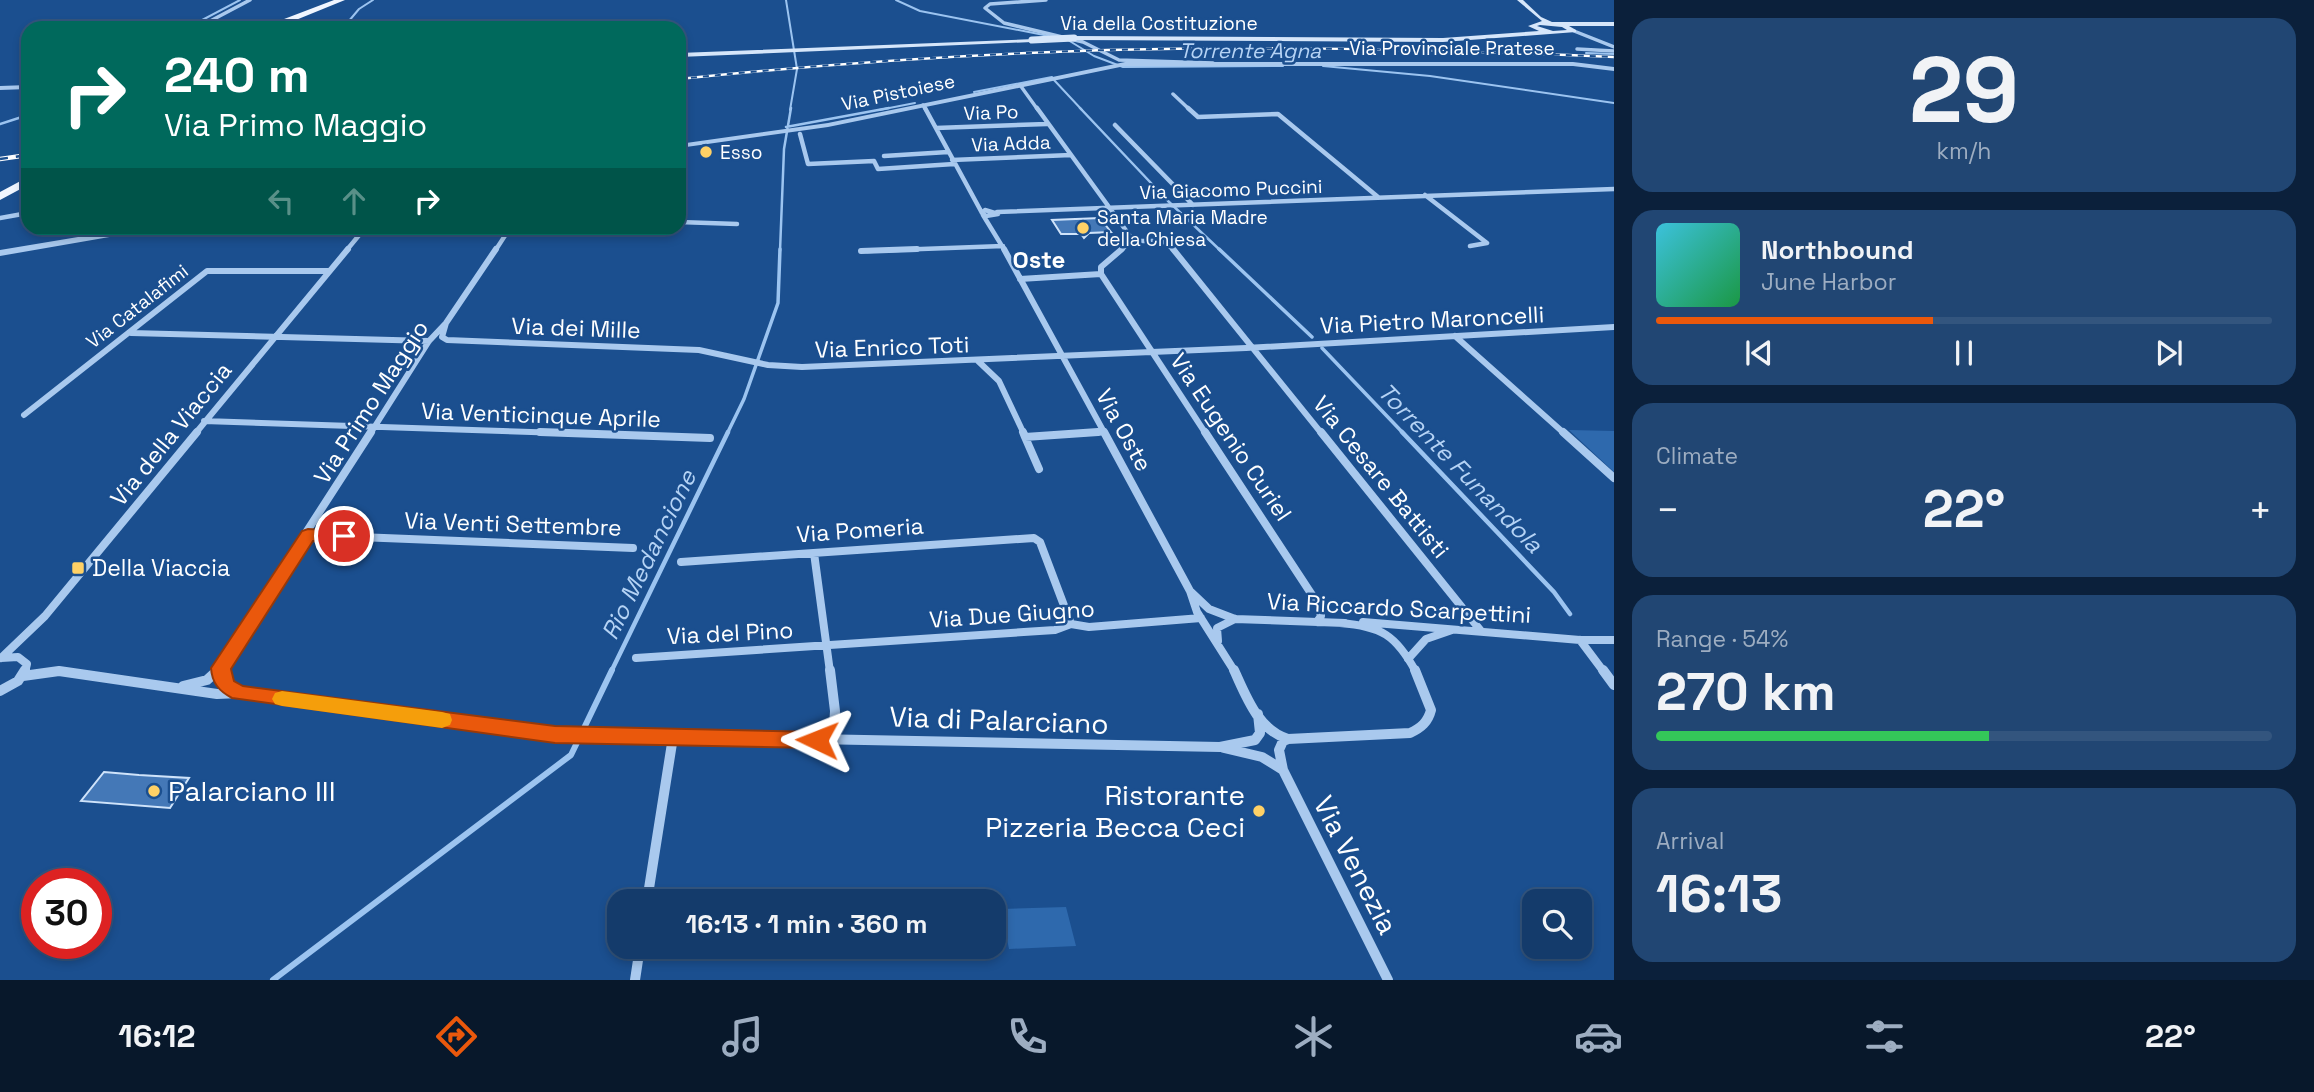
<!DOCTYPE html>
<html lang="en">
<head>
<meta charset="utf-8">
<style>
	:root { --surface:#143b6b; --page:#214673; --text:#f1f3f6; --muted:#9dadc1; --line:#33557e; --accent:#ea580c }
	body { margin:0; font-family:"Space Grotesk",sans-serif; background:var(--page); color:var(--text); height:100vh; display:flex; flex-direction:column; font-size:26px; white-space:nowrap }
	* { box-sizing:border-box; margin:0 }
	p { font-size:23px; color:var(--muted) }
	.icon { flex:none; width:38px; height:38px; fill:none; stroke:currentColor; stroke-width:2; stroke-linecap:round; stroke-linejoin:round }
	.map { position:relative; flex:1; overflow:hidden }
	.drawer { display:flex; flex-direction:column; gap:18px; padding:18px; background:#0b203b; width:700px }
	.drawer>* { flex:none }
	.hud { position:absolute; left:21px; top:21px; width:665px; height:214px; border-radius:21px; box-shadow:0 4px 10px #0003,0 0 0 2px var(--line); background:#00695c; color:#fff; overflow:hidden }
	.buttons { position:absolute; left:1522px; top:889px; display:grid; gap:14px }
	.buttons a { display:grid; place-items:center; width:70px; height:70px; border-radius:14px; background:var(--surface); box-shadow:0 4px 10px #0003,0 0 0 2px var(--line); font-size:35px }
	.speed { position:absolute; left:21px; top:868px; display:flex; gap:14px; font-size:35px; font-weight:700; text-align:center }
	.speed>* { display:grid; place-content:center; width:91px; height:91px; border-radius:50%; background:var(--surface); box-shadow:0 4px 10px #0003,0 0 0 2px var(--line); line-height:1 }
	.speed .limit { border:10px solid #d22; background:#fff; color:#111 }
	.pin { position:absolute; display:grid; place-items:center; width:60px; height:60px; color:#fff; margin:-30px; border:4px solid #fff; border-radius:50%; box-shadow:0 2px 7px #0007 }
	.me { position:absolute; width:77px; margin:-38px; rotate:272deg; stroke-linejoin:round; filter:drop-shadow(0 0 5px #0008) }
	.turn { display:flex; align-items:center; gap:24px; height:147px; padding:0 28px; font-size:32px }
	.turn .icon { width:91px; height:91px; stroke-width:2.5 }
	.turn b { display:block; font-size:49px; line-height:60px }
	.lanes { display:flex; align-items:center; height:66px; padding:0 28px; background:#0003; justify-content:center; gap:35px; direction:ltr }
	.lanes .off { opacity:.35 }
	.big { font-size:52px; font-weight:700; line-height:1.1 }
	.drawer .widget { flex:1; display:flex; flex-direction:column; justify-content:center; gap:10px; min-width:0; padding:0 24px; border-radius:21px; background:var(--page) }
	.drawer .dial { align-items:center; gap:0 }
	.dial b { font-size:91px; line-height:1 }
	.song { display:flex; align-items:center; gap:21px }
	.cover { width:84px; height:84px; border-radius:10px; background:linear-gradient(135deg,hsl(190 70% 55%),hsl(140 70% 35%)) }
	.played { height:7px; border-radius:4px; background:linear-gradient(90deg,var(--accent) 45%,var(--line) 45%) }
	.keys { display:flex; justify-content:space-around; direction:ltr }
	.heat { display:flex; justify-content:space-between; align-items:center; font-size:38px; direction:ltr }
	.charge { height:10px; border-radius:5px; background:linear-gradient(90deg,#34c759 54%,var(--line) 0) }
	.trip { position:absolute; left:607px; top:889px; width:399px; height:70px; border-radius:21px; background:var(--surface); box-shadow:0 4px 10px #0003,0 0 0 2px var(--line); font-weight:700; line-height:70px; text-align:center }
	.dock { display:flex; height:112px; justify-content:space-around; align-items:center; background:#08182b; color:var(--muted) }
	.dock .icon { width:49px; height:49px }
	.dock .current { color:var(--accent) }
	.dock b { font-size:32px; color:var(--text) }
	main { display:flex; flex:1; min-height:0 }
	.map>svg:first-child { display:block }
	.green { fill:#2e69ad }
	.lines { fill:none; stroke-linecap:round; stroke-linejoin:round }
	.stream-far4 { stroke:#9cc4f0; stroke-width:2 }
	.stream-far3 { stroke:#9cc4f0; stroke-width:2.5 }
	.stream-far2 { stroke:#9cc4f0; stroke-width:3.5 }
	.stream-far1 { stroke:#9cc4f0; stroke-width:4.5 }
	.stream { stroke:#9cc4f0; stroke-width:6 }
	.building { fill:#4478b7; stroke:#cfe3fa; stroke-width:2 }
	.minor-far4 { stroke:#a9c9ee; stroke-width:3.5 }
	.minor-far3 { stroke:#a9c9ee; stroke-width:4.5 }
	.minor-far2 { stroke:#a9c9ee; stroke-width:6 }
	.minor-far1 { stroke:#a9c9ee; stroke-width:8 }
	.minor { stroke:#a9c9ee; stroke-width:10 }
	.tertiary { fill:#a9c9ee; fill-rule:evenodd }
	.secondary { fill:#d6e6fa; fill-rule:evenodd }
	.primary { fill:#f0f6ff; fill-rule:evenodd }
	.rail-far1-casing { stroke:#fff; stroke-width:2.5 }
	.rail-casing { stroke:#fff; stroke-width:4.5 }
	.rail-far1 { stroke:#1b4f8f; stroke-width:2; stroke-dasharray:6; stroke-linecap:butt }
	.rail { stroke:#1b4f8f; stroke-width:2.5; stroke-dasharray:8; stroke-linecap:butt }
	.secondary-bridge { stroke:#d6e6fa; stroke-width:7 }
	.route { fill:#ea580c; stroke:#983908; stroke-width:2 }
	.slow { fill:#f59e0b }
	.poi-dot { fill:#ffd166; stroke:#1b4f8f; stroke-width:2.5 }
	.labels { text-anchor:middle; stroke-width:5; stroke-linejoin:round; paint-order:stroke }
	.far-street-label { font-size:19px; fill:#fff; stroke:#1b4f8f }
	.far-poi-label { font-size:19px; fill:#fff; stroke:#1b4f8f; text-anchor:start }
	.far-water-label { font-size:21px; font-style:italic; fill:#b5d3f5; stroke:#1b4f8f }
	.street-label { font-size:23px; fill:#fff; stroke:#1b4f8f }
	.poi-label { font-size:23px; fill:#fff; stroke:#1b4f8f; text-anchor:start }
	.far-district-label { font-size:24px; font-weight:bold; fill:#fff; stroke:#1b4f8f }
	.water-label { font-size:24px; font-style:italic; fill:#b5d3f5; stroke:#1b4f8f }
	.near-street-label { font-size:28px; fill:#fff; stroke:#1b4f8f }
	.near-poi-label { font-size:28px; fill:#fff; stroke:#1b4f8f; text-anchor:start }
</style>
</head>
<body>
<main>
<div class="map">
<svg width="1614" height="980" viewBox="0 0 1614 980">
	<rect width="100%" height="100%" fill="#1b4f8f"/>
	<!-- green -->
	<path class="green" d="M1569,430L1614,431V472Z
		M1066,907L1076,946L1009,949L1001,909Z"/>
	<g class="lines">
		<!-- stream-far4 -->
		<path class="stream-far4" d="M786,0L797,69L790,110
			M896,0L920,11L1049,36
			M187,28L240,0
			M343,28L359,9L373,0
			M1068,40L1094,56L1123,67L1283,66
			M1586,53L1614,54
			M1323,66L1430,76L1614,103
			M1054,80L1082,110
			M974,92L1052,77
			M879,110L915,103"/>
		<!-- stream-far3 -->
		<path class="stream-far3" d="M1080,108L1168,201L1221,251
			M0,124L28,115
			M786,127L889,108
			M780,251L784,149L791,108"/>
		<!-- stream-far2 -->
		<path class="stream-far2" d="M1219,249L1312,337
			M1322,348L1404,434
			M727,434L744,399L778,303L780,249"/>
		<!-- stream-far1 -->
		<path class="stream-far1" d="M1402,432L1554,592L1570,614
			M611,672L728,432"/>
		<!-- stream -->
		<path class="stream" d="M273,980L571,755L612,670"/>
	</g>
	<!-- building -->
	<path class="building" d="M1100,218L1111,232L1089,233L1084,238L1081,234H1061L1052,220Z
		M104,772L139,775L189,778L170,808L81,801Z"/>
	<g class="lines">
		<!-- minor-far4 -->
		<path class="minor-far4" d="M1046,0L990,4L985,8L1004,23L1083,42L1119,60L1213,63
			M197,28L250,0
			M1574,31L1614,47
			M1577,49L1614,51
			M1020,85L1038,110
			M1173,94L1190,110
			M923,105L926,110"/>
		<!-- minor-far3 -->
		<path class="minor-far3" d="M925,108L982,213
			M1037,108L1130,236L1131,241L1120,251
			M1188,108L1198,117L1278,114L1378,197
			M1115,125L1193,205
			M936,128L1047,124
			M800,134L808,164L874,161L878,169L954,164
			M884,156L948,152
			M952,160L1071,155
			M1425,195L1487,243L1470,246
			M985,210L998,214L986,216L982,213Z
			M997,212L1614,189
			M983,215L1005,251
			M0,218L28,213
			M679,222L737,224
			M1131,241H1163L1175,251
			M346,251L365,228
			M495,251L510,228
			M867,251L1003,246"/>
		<!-- minor-far2 -->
		<path class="minor-far2" d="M1004,249L1105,434
			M1173,249L1322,434
			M861,251L917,249
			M1101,274V267L1122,249
			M1101,274L1206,434
			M1020,279L1101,274
			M446,323L442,337L447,340L699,350L768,365L802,367L1246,348L1614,327
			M131,333L429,341
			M1455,336L1565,434
			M978,361L999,381L1024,434
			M24,415L207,271H328
			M204,421L592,434
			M195,434L348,249
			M370,434L429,341L446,323L496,249
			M1071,434L1103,432"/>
		<!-- minor-far1 -->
		<path class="minor-far1" d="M540,432L710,438
			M1023,432L1025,437L1098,432
			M1104,432L1190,591L1197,612L1235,672
			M1205,432L1318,604L1321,616L1317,622
			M1321,432L1481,631
			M1563,432L1614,478
			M1025,437L1039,469
			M308,535L633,548
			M814,553L830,672
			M681,562L1034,538L1040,542L1071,624
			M1191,592L1209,609L1235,619L1345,623
			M1363,622L1580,640H1614
			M1340,623C1381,626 1396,635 1416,672
			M1071,624L1089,627L1201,618
			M1580,640L1604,672
			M1218,641L1217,628L1235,619
			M1,658L45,616L197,432
			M1,658L18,657L27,664L25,672
			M636,658L1055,630L1071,624
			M1408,659L1426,639L1452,630
			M221,669V672
			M52,672H66
			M216,672L371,432"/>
		<!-- minor -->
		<path class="minor" d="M221,670L223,682L239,693
			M830,670L835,711L833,741
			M1234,670C1246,696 1258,730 1288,739L1410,733C1421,728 1428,722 1431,710L1415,670
			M1603,670L1614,685
			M23,676L59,671L217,694L239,693L555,734L1220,747L1255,740L1260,733L1258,714
			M183,686L207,680L218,670
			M0,691L18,681L25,670
			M1288,739L1283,741L1279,750L1283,770L1388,980
			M1224,748L1262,757L1283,770
			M647,901L673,737
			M635,980L640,947"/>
		<!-- tertiary -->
		<path class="tertiary" d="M1125,62H1573L1614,67V71L1573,66H1125L828,127L679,148V144L828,123Z
			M28,85V89L0,90V86Z
			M132,228H148L144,231L0,256V250Z"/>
		<!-- secondary -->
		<path class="secondary" d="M1517,0H1523L1541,17L1552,22H1614V26H1569L1576,30V32L1443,42L1074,40L1071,38L1074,36L1443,38L1539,31L1528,26L1542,21ZM1540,25L1562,27L1567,30L1553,31L1537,26Z
			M1034,39L1032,42L679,57V53Z"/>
		<!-- primary -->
		<path class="primary" d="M334,0H345L286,24L289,28H249L271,24Z
			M28,177V185L0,200V192Z"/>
		<defs>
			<path id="rail-far1" d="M679,79C795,67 911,58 1027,53C1223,44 1418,49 1614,57"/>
			<path id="rail" d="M0,159L28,155"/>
		</defs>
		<!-- rail-far1 casing -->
		<use href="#rail-far1" class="rail-far1-casing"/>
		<!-- rail casing -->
		<use href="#rail" class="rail-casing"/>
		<!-- rail-far1 -->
		<use href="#rail-far1" class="rail-far1"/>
		<!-- rail -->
		<use href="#rail" class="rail"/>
		<!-- secondary-bridge -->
		<path class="secondary-bridge" d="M1032,40L1074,38"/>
	</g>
	<!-- route -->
	<path class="route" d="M308,529L344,531L352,536L344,542L313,541L231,669L234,681L243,686L555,726L817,732L824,734L827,740L824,746L817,748L555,743L232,698C219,691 212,683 211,668L302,531Z"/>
	<!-- slow -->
	<path class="slow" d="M282,691L442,712L450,714L452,720L450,725L442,728L282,706L275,704L272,699L275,693Z"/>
	<!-- markers -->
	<g class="poi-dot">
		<circle cx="706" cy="152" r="7"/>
		<circle cx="1083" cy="228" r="7"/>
		<rect x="71" y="561" width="14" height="14" rx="3.5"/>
		<circle cx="154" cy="791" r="7"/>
		<circle cx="1259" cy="811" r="7"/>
	</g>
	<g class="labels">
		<!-- far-street labels -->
		<g class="far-street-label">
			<text x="1159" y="30">Via della Costituzione</text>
			<text x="1452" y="55">Via Provinciale Pratese</text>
			<text transform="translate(898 92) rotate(-12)" y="7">Via Pistoiese</text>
			<text transform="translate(991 112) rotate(-2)" y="7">Via Po</text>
			<text transform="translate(1011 143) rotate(-2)" y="7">Via Adda</text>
			<text transform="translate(1231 189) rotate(-2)" y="7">Via Giacomo Puccini</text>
			<text transform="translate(137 306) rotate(-38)" y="7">Via Catalafimi</text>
		</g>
		<!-- far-poi labels -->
		<g class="far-poi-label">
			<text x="720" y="159">Esso</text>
			<text x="1097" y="224">Santa Maria Madre<tspan x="1097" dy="22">della Chiesa</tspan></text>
		</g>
		<!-- far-water labels -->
		<g class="far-water-label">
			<text x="1250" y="58">Torrente Agna</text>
		</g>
		<!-- street labels -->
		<g class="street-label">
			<text transform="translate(1432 320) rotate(-3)" y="8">Via Pietro Maroncelli</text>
			<text transform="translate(576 328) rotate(2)" y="8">Via dei Mille</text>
			<text transform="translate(892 347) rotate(-2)" y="8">Via Enrico Toti</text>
			<text transform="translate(371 402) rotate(-57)" y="8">Via Primo Maggio</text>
			<text transform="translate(541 415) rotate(2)" y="8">Via Venticinque Aprile</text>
			<text transform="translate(1124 430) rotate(61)" y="8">Via Oste</text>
			<text transform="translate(171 434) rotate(-51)" y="8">Via della Viaccia</text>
			<text transform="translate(1231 437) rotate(56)" y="8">Via Eugenio Curiel</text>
			<text transform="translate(1381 477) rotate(51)" y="8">Via Cesare Battisti</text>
			<text transform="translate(513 524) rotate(2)" y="8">Via Venti Settembre</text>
			<text transform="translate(860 530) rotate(-4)" y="8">Via Pomeria</text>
			<text transform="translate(1399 608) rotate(3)" y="8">Via Riccardo Scarpettini</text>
			<text transform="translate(1012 614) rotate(-4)" y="8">Via Due Giugno</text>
			<text transform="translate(730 633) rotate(-3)" y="8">Via del Pino</text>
		</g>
		<!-- poi labels -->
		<g class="poi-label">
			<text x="92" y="576">Della Viaccia</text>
		</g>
		<!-- far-district labels -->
		<g class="far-district-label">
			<text x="1039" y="268">Oste</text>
		</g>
		<!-- water labels -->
		<g class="water-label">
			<text transform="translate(1460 468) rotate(46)" y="8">Torrente Funandola</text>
			<text transform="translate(649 555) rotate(-64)" y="8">Rio Medancione</text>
		</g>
		<!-- near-street labels -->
		<g class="near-street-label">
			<text transform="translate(999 720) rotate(2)" y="10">Via di Palarciano</text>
			<text transform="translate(1356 865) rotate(63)" y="10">Via Venezia</text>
		</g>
		<!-- near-poi labels -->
		<g class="near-poi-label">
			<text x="168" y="801">Palarciano III</text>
			<text x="1245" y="805" text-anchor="end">Ristorante<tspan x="1245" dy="32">Pizzeria Becca Ceci</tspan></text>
		</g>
	</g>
</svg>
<div class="buttons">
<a><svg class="icon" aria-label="search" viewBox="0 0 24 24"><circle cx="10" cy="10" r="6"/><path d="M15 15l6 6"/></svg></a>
</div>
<div class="speed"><div class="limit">30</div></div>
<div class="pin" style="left:344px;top:536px;background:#d93025"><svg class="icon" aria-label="arrive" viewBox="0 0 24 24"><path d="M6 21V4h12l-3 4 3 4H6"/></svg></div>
<svg class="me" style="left:817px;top:740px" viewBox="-20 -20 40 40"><path d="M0-17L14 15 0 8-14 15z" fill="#ea580c" stroke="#fff" stroke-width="4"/></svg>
<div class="trip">16:13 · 1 min · 360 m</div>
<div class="hud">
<div class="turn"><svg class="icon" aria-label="right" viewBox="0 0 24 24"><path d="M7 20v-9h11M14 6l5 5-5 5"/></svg><div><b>240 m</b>Via Primo Maggio</div></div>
<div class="lanes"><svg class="icon off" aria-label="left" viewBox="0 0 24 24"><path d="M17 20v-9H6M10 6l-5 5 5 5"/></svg><svg class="icon off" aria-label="ahead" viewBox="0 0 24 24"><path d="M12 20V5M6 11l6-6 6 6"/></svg><svg class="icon" aria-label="right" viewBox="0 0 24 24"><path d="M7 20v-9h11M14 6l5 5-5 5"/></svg></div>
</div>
</div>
<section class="drawer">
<div class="widget dial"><b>29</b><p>km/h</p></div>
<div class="widget">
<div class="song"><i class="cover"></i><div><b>Northbound</b><p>June Harbor</p></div></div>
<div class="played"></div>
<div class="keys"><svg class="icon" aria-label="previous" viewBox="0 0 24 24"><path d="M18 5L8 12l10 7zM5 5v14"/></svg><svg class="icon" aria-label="pause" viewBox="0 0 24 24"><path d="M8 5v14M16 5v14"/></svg><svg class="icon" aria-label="next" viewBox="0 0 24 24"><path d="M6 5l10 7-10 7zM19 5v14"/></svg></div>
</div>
<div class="widget"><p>Climate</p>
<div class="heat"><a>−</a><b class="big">22°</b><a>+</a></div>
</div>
<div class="widget"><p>Range · 54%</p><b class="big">270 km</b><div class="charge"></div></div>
<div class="widget"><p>Arrival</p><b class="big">16:13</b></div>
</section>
</main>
<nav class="dock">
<b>16:12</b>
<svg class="icon current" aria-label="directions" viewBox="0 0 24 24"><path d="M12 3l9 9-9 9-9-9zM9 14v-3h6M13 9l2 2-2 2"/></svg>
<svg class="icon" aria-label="music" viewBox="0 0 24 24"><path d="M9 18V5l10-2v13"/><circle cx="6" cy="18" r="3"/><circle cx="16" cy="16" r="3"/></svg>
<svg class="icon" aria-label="phone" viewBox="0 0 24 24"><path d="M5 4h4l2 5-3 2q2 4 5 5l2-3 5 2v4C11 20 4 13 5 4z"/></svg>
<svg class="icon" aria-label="climate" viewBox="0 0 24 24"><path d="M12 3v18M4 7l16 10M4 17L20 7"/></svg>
<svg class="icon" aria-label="car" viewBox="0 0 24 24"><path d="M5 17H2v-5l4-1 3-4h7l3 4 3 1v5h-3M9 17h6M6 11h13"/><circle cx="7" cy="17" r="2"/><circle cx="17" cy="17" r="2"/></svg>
<svg class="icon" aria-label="filters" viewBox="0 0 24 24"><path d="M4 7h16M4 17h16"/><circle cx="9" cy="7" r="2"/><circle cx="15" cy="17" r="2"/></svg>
<b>22°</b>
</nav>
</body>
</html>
